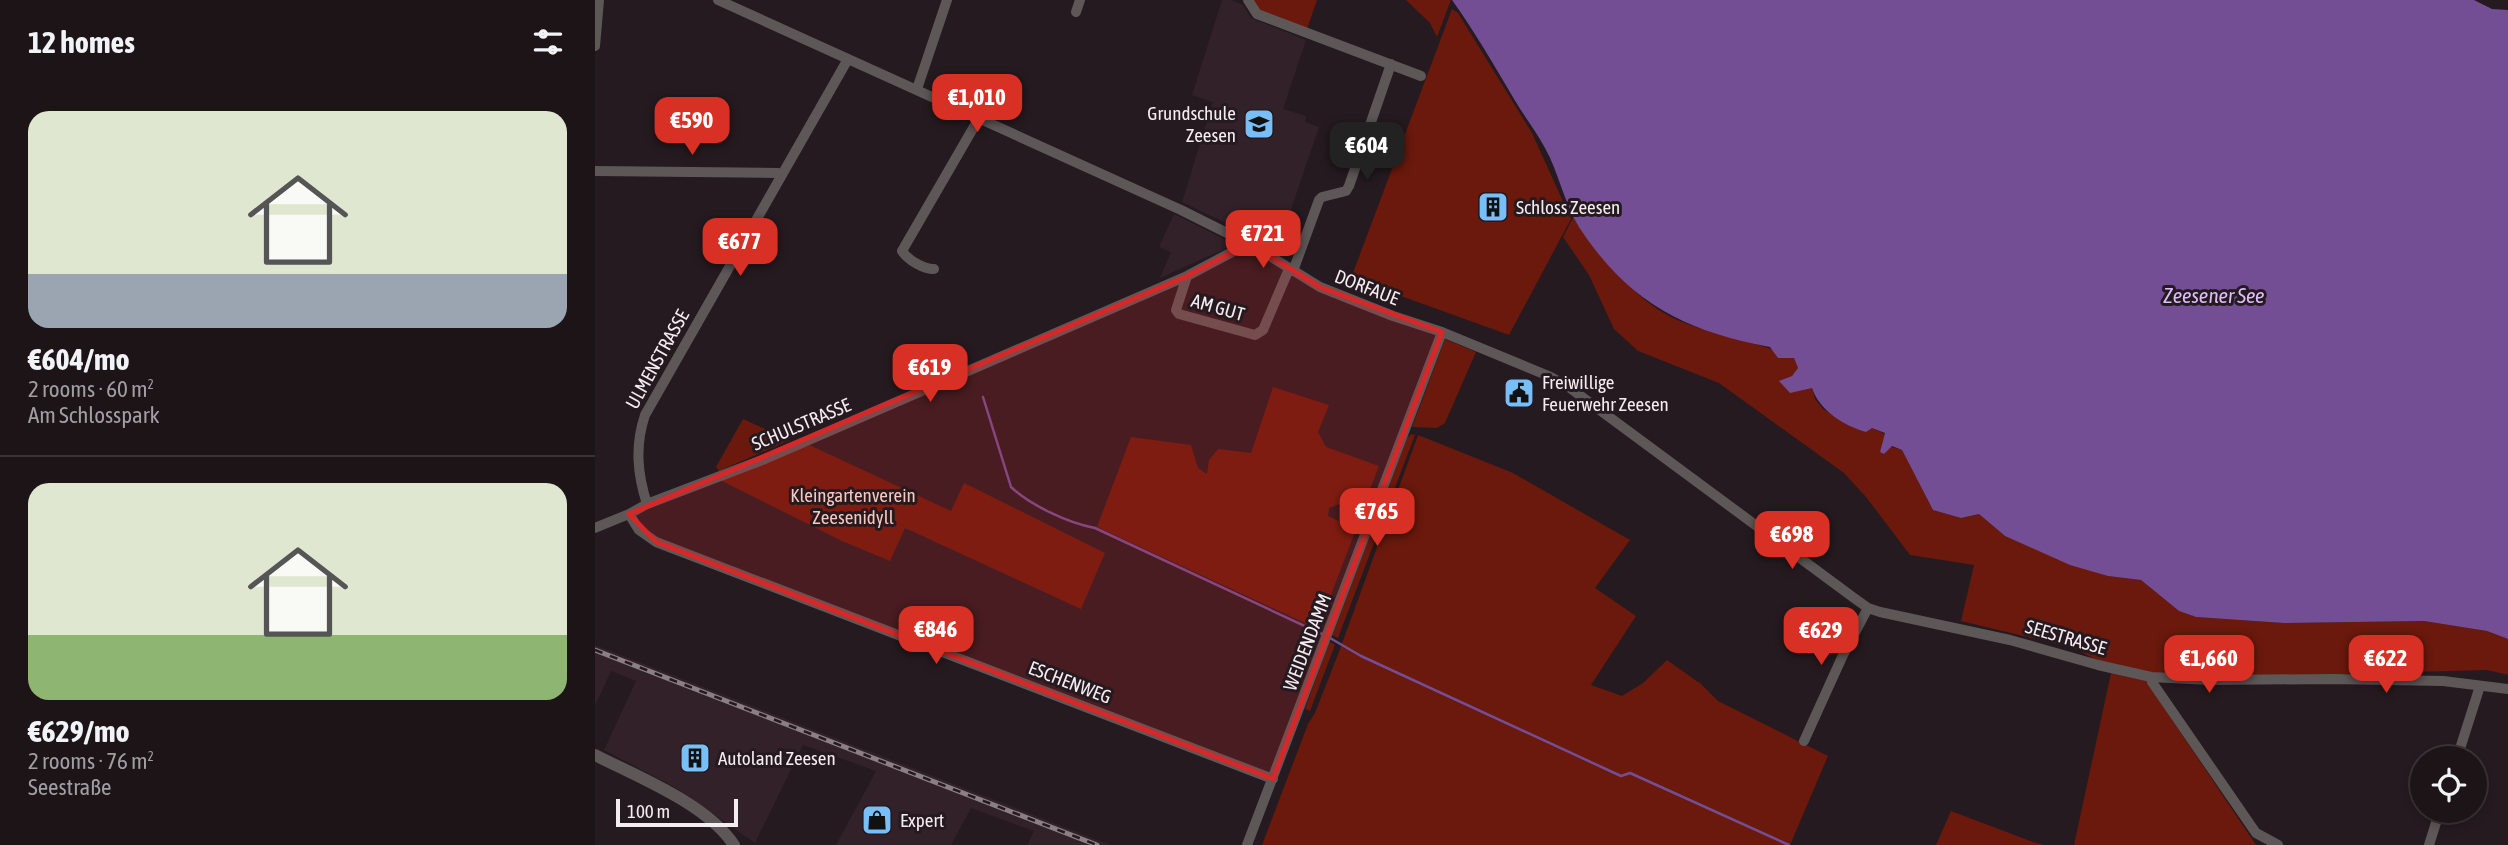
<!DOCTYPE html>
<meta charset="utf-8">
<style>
:root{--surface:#1c1417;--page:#292124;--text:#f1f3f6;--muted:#a09ea1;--line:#3a3336;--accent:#d93025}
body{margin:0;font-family:"Asap Condensed",sans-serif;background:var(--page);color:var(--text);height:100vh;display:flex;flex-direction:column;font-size:26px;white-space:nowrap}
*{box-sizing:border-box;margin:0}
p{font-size:23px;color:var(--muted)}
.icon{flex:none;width:38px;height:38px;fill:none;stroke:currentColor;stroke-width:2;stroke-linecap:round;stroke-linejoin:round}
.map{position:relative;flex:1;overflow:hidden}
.details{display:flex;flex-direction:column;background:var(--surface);width:595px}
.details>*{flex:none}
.fabs{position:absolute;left:1815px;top:746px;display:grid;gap:14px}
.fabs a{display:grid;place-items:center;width:77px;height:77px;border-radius:50%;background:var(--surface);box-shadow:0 4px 10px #0003,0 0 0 2px var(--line);font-size:35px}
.scale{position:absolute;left:21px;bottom:18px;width:122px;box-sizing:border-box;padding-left:7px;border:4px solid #f4ecf0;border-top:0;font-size:19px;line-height:24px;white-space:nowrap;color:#f4ecf0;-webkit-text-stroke:5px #251a1f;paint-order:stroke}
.price{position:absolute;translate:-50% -60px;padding:0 16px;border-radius:14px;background:var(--accent);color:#fff;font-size:23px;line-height:46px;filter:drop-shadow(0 2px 4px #0008)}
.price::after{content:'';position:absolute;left:50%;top:42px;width:21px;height:16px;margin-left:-10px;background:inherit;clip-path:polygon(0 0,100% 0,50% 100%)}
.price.active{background:#222;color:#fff}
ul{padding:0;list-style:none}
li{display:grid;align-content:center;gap:14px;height:371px;padding:0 28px}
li+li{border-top:2px solid var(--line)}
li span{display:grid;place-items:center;height:217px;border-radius:21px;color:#555}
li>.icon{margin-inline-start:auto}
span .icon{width:126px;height:126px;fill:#fffc;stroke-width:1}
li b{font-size:30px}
h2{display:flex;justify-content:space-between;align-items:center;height:84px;padding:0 28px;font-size:30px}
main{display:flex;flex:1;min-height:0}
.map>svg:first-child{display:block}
</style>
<main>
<section class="details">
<h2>12 homes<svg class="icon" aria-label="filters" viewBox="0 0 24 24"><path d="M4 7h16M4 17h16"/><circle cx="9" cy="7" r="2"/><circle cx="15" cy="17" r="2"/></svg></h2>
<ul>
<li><span style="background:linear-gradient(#dfe7d0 75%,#9aa5b1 0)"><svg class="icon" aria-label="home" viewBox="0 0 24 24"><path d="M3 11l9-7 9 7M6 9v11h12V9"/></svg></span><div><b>€604/mo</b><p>2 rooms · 60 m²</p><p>Am Schlosspark</p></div></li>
<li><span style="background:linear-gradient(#dfe7d0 70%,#8fb573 0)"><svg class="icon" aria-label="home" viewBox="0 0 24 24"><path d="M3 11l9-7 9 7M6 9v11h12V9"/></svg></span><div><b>€629/mo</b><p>2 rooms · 76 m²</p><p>Seestraße</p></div></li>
</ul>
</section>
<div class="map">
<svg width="1913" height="845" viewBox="0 0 1913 845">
<rect width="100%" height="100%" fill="#251a1f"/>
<path fill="#322129" d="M627 0H636L648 5 656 18 711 40 688 109 711 116 710 122 724 127 683 248 587 202 618 102 597 95Z
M579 214 633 241 634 247 565 278 576 252 564 247Z
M0 645 436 814 515 845H432L439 831 376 808 356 845H241L281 771 208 745 160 843 81 788 9 750 41 681 16 671 0 706Z"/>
<path fill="#6a190c" d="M654 0H722L711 32 663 14Z
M811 0H856L842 37 835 23Z
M857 9 863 13 937 133 976 219 914 335 756 278Z
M979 216 983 225C1012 263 1041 302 1085 321 1122 337 1163 341 1199 358L1203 368 1197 376 1185 381 1217 388 1220 399 1228 409 1262 429 1277 428 1290 434 1287 444 1307 450 1338 510 1366 518 1384 514 1410 536 1442 550 1513 576 1546 580 1584 611 1601 617 1689 623 1829 621 1892 631 1913 639V675L1892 670 1560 679 1518 669 1479 648 1366 621 1379 565 1315 555 1271 497 1249 473 1124 383 1043 351 1019 329 994 275 968 237Z
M850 339 881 352 850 423 842 428 817 427Z
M678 387 734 405 723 432 731 447 784 466 767 510 747 503 734 508 733 516 761 529 723 629 502 527 536 437 596 445 603 468 612 474 614 460 623 449 656 453Z
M148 419 195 440 124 471 121 467Z
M816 434 820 435 743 638 737 635 811 439Z
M823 435 918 473 1035 540 1000 588 1041 616 996 685 1027 696 1048 683 1072 660 1106 684 1123 701 1233 756 1195 845H667L713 724 720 713 745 649Z
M210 443 356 511 369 483 510 553 486 609 310 528 295 561 247 541 125 480Z
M734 641 740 645 715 711 710 709Z
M1516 673 1551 681 1661 845H1479Z
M1356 811 1438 842 1449 845H1341Z"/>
<path fill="#744e95" d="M857 0H1879L1897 9 1913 10V639L1892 631 1829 621 1689 623 1601 617 1584 611 1546 580 1513 576 1475 565 1410 536 1384 514 1366 518 1338 510 1307 450 1297 446 1289 454 1285 452 1290 433 1277 428 1271 432C1249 426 1224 410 1217 388L1195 393 1184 381 1197 376 1203 368 1199 358H1183L1175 347C1089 331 1033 302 984 227 969 203 964 173 950 148 941 131 929 116 919 99 899 65 880 32 857 0Z"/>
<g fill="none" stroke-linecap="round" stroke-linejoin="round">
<path stroke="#744e95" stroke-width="2.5" d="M388 397 416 487C435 505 473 523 500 528L729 635
M735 638 766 656 1026 776 1035 773 1194 845"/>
<path stroke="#5e5758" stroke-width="10" d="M123 0 586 210 662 248 725 287 798 316 847 332 956 377 975 388 1259 598 1273 608 1285 612 1415 640 1503 665 1556 677 1615 680 1737 679 1848 681 1913 689
M653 0 662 14 826 76
M481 12 485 0
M0 46 4 0
M322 89 352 0
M0 171 183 173 186 175
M339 269C328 269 313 260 307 251L384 118
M698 271 724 200 727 197 751 191 754 186 796 64
M592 276 581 310 584 314 660 335 668 330 694 269
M52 504C42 473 40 445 50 415L253 59
M34 514 44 530 61 542 678 779
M0 528 34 514 52 504 170 459 592 276 654 243
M1556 677 1557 682 1661 833 1683 845
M1209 741 1248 655 1273 608
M1862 758 1885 686
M652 845 847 332
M1834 845 1845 810"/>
<path stroke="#5e5758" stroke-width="12" d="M0 755C43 777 112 804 139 845"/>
<g stroke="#897f84" stroke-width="5">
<path id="rail" d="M0 650 502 845"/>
</g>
<use href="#rail" stroke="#251a1f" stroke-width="2.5" stroke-dasharray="8" stroke-linecap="butt"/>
</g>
<path fill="#d62828" fill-opacity="0.2" stroke="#d62828" stroke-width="5" stroke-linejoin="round" d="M654 243 725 287 847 332 678 779 61 542 34 514 592 276Z"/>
<defs>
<g id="school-square" transform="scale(1.575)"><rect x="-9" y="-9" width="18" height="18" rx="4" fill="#78bff7" stroke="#251a1f"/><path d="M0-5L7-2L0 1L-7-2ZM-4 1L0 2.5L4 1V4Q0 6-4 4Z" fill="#111"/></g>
<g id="building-square" transform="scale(1.575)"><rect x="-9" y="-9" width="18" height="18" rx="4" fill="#78bff7" stroke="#251a1f"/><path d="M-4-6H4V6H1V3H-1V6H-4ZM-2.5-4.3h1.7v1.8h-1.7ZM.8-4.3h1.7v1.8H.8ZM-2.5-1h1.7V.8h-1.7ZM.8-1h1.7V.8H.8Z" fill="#111"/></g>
<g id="civic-square" transform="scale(1.575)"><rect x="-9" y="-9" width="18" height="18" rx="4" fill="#78bff7" stroke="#251a1f"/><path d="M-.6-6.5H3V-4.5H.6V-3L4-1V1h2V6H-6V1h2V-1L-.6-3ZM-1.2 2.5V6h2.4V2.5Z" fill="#111"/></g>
<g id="shop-square" transform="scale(1.575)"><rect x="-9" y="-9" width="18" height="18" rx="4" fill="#78bff7" stroke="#251a1f"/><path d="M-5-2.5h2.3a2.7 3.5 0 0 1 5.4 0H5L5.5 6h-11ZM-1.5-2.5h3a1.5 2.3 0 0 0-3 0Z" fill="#111"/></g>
</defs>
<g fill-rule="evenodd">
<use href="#school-square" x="664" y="124"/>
<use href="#building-square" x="898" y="207"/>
<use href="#civic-square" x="924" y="393"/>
<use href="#building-square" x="100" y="758"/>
<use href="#shop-square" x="282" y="820"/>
</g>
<g text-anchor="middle" stroke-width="6" stroke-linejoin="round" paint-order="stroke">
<g font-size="19" fill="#f4ecf0" stroke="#251a1f" text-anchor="start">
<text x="641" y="120" text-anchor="end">Grundschule<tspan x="641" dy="22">Zeesen</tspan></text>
<text x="921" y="214">Schloss Zeesen</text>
<text x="947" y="389">Freiwillige<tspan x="947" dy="22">Feuerwehr Zeesen</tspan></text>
<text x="123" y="765">Autoland Zeesen</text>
<text x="305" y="827">Expert</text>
</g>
<g font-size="19" fill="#f4ecf0" stroke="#251a1f">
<text transform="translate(772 287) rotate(21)" y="7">DORFAUE</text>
<text transform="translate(623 307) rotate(16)" y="7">AM GUT</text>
<text transform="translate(62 359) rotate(-61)" y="7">ULMENSTRASSE</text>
<text transform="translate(206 424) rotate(-23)" y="7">SCHULSTRASSE</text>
<text transform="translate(1471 637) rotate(16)" y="7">SEESTRASSE</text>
<text transform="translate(712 642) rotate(-69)" y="7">WEIDENDAMM</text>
<text transform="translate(475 682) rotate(21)" y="7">ESCHENWEG</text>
</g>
<g font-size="19" fill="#f9c7bd" stroke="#251a1f">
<text x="258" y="502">Kleingartenverein<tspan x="258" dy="22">Zeesenidyll</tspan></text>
</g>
<g font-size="21" font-style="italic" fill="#dcbefa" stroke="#251a1f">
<text x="1619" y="303">Zeesener See</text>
</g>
</g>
</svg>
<div class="fabs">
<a><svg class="icon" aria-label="locate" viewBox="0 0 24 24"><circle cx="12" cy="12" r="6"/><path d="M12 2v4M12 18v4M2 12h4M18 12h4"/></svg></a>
</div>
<div class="scale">100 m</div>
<b class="price" style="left:382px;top:134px">€1,010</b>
<b class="price" style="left:97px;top:157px">€590</b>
<b class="price active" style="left:772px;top:182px">€604</b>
<b class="price" style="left:668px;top:270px">€721</b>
<b class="price" style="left:145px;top:278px">€677</b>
<b class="price" style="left:335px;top:404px">€619</b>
<b class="price" style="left:782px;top:548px">€765</b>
<b class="price" style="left:1197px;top:571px">€698</b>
<b class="price" style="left:341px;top:666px">€846</b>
<b class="price" style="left:1226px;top:667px">€629</b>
<b class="price" style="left:1614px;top:695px">€1,660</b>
<b class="price" style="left:1791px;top:695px">€622</b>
</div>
</main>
